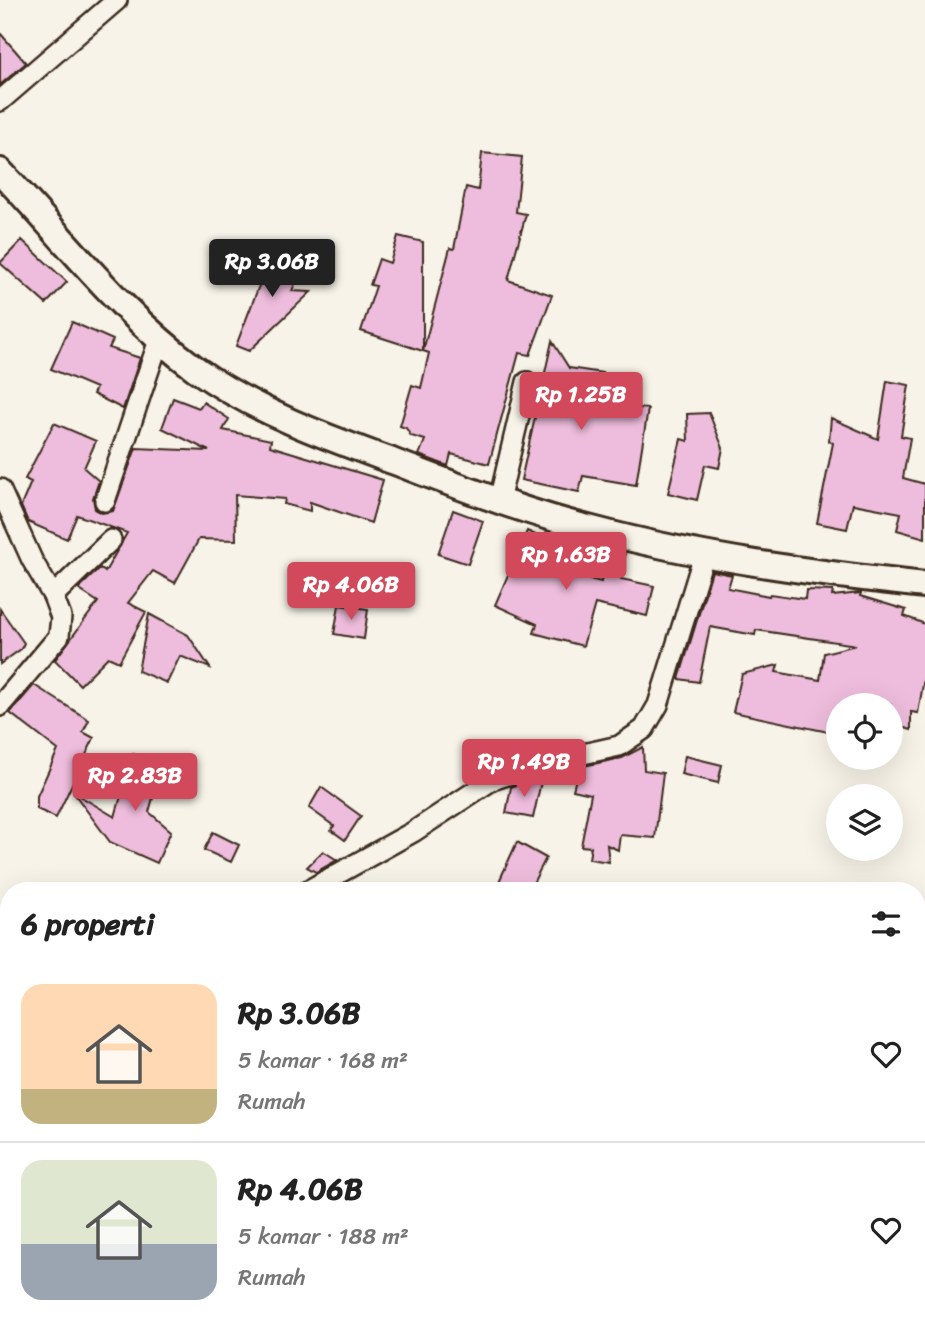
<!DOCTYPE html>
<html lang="id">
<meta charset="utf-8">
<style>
:root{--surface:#fff;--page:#f2f2f2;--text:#222;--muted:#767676;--line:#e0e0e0;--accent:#d1495b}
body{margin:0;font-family:Sriracha,sans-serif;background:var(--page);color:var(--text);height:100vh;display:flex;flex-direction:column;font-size:26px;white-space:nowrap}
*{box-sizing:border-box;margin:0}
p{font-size:23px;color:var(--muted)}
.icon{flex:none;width:38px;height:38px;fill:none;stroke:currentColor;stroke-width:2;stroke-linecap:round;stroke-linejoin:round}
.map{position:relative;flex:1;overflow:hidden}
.details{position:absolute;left:0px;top:882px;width:926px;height:448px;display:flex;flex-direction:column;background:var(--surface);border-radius:28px 28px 0 0;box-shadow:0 7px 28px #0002}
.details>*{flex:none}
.tools{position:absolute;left:826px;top:693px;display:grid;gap:14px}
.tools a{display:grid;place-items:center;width:77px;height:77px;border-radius:50%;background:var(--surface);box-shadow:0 7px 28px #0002;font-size:35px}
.price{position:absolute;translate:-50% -60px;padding:0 16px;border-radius:7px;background:var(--accent);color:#fff;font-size:23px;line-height:46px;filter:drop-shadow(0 2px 4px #0008)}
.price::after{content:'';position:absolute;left:50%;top:42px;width:21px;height:16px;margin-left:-10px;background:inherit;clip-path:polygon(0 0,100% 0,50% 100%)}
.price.current{background:#222;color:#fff}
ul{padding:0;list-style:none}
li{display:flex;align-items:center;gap:21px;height:175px;padding:0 21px}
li+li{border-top:2px solid var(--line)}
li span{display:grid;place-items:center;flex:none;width:196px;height:140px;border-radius:21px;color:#555}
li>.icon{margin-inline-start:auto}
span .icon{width:84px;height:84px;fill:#fffc;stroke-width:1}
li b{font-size:30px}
h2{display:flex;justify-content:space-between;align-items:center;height:84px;padding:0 21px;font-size:30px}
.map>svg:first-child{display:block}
</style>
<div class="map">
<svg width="925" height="1330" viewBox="0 0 925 1330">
<rect width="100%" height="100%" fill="#f7f3e8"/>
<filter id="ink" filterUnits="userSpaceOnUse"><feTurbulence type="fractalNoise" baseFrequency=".0143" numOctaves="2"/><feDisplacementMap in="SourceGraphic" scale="14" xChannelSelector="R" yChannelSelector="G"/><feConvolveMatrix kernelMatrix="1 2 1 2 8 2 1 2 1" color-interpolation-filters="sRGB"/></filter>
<g filter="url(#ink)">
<path fill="#eebcdc" stroke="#3b2a1e" stroke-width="2" d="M0 33 26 63 0 85Z
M482 153 522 157 516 212 526 214 508 280 552 295 530 355 519 353 489 464 451 454 448 466 419 455 425 440 411 436 406 428 400 426 412 385 421 388 429 353 361 331 376 286 370 285 379 259 390 263 398 236 423 242V351L450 248 454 249 466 187 478 190Z
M22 240 67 282 46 304 0 263Z
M273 249 304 262 292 291 311 292 249 351 236 346Z
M72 322 113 340 109 348 140 358 123 409 93 394 96 388 51 369Z
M552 341 569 368 603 373 599 399 608 400 607 404 648 409 636 485 583 476 579 492 521 480Z
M887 381 909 385 901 436 910 438 903 478 925 484V538L897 530 901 513 853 504 847 529 817 523 833 443 829 441 831 418 878 439Z
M173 398 199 408 203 402 229 419 223 430 271 440 270 446 383 480 371 523 310 502V511L284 504 285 499 235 495 236 540 199 539 175 583 153 571 128 603 146 612 119 662 108 657 80 685 55 660 98 602 78 589 100 568 105 572 127 533 77 515 67 539 28 522 21 506 31 482 25 479 54 423 96 441 84 468 99 481 93 498 95 509 102 513 113 511 136 448 209 451 162 428Z
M709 413 723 448 719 468 705 465 697 500 668 493 681 439 688 441 687 414Z
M453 510 483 521 468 564 438 554Z
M527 531 559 546 551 569 601 582 608 548 625 553 621 579 654 586 647 616 595 604 583 646 534 633 537 624 495 605Z
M712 571 732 575 728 588 769 596 770 594 805 599 806 590 833 591 832 596 861 593 860 596 906 610 904 616 925 624V673L918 713 911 712V730L891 724V705H838V734L733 712 742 674 778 665 776 672 820 680 824 653 856 645 756 630 755 635 710 627 699 682 679 679Z
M339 605 368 609 364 639 334 634Z
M0 609 24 643 21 649 0 664Z
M149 614 188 635 210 668 180 656 167 683 138 671Z
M34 685 89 720 83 732 94 738 56 818 37 809V796L58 750 10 713Z
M643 747 644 770 663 773 655 838 620 835 618 850 607 845 609 862 589 859 591 847 581 846 591 794 573 790 579 767 622 758Z
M133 754 163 763 149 812 171 831 157 863 110 842 73 792 115 817Z
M685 756 722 765 718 783 681 774Z
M531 780 541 782 533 818 506 813 511 787Z
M321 787 361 816 345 840 331 830 334 826 309 808Z
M213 832 239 845 231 862 204 850Z
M517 842 546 858 529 891H509L497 886Z
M323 851 337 860 316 872 307 867Z"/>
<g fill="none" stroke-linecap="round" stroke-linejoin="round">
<g stroke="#3b2a1e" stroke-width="24">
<path id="minor" d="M0 101 117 0
M0 489 32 560 53 596 61 617 59 636 0 706
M105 501 159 340
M499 501 527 382
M53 596 111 540
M307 891 413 832 492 780 547 762 619 746 644 729 658 705 704 555
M917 977 925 978
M0 1007 9 1009
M917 1302 925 1307"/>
</g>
<g stroke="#3b2a1e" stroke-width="30">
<path id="tertiary" d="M0 171C64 238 121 314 196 369 254 411 326 437 392 461 458 486 523 512 592 529 701 558 813 573 925 585"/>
</g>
<use href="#minor" stroke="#f7f3e8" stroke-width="19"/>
<use href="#tertiary" stroke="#f7f3e8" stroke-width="24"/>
</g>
</g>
</svg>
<div class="tools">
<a><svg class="icon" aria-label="locate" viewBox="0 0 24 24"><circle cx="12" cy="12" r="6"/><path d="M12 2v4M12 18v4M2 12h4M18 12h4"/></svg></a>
<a><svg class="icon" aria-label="layers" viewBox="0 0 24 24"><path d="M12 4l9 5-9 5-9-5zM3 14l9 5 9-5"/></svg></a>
</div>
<b class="price current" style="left:272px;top:299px">Rp 3.06B</b>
<b class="price" style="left:581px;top:432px">Rp 1.25B</b>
<b class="price" style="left:566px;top:592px">Rp 1.63B</b>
<b class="price" style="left:351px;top:622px">Rp 4.06B</b>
<b class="price" style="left:524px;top:799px">Rp 1.49B</b>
<b class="price" style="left:135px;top:813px">Rp 2.83B</b>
<section class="details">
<h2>6 properti<svg class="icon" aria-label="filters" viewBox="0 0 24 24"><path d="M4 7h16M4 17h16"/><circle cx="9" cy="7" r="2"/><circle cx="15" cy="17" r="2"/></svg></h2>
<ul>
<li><span style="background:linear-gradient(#ffd9b3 75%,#c2b280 0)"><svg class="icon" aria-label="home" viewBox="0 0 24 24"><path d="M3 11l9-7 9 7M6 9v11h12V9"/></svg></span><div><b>Rp 3.06B</b><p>5 kamar · 168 m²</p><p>Rumah</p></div><svg class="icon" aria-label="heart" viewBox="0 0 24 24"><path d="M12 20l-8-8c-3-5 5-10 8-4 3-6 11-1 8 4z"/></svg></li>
<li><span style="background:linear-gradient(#dfe7d0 60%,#9aa5b1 0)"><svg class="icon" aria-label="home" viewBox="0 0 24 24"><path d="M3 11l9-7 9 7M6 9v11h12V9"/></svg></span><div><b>Rp 4.06B</b><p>5 kamar · 188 m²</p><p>Rumah</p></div><svg class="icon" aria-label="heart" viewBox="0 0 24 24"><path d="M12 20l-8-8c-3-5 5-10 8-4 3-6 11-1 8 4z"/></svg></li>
</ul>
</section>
</div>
